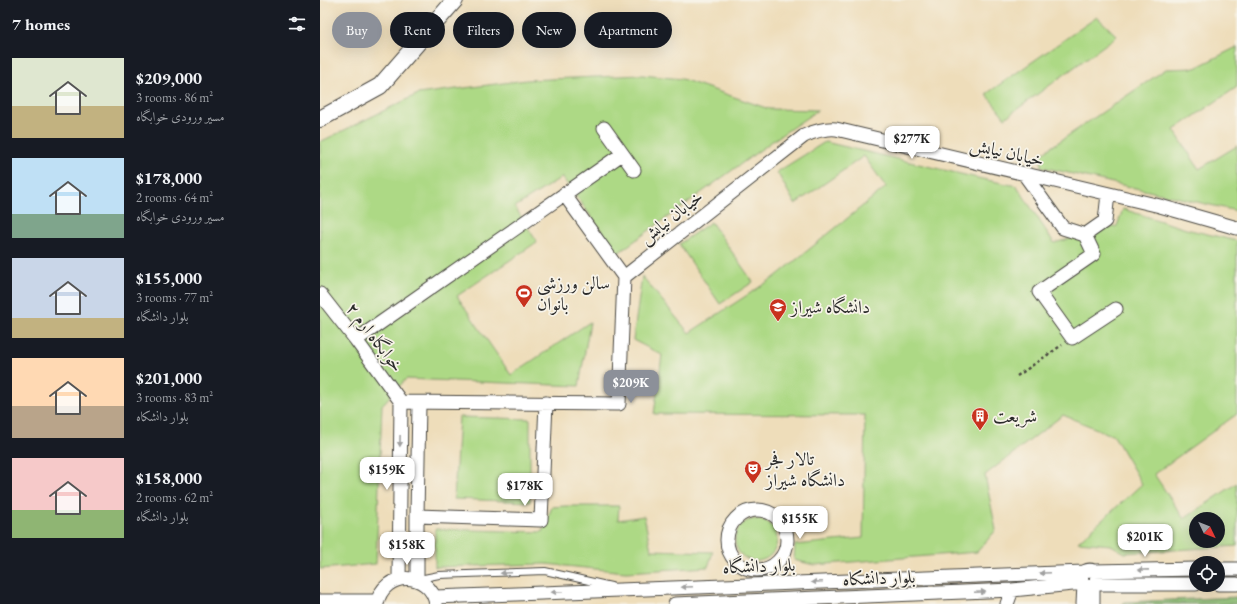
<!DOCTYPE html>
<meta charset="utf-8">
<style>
:root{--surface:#171b24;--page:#242831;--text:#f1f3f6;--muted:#9ea1a6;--accent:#8c9099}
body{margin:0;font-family:"EB Garamond",Amiri,serif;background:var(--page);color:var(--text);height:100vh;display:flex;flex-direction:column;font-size:15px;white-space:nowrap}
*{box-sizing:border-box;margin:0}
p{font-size:13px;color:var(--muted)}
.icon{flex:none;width:22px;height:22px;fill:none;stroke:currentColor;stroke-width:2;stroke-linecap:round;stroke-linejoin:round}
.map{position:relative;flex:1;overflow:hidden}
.sheet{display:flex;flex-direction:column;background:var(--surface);width:320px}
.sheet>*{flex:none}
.top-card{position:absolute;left:12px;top:12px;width:380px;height:36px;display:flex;gap:8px}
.needle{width:26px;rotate:133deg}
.buttons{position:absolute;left:869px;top:512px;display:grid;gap:8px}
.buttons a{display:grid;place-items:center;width:36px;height:36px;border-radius:50%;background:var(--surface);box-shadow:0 4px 16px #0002;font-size:20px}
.price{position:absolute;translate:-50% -34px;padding:0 9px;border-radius:8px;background:#fff;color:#222;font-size:13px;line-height:26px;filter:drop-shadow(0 1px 2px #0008)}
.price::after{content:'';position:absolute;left:50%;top:24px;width:12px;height:9px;margin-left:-6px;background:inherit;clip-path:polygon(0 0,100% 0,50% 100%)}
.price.selected{background:var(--accent);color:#fff}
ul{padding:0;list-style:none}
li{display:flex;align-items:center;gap:12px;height:100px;padding:0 12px}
li span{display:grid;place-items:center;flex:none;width:112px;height:80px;border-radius:0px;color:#555}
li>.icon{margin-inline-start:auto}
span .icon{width:48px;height:48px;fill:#fffc;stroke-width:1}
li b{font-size:17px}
h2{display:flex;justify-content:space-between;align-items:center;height:48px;padding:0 12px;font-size:17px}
.chip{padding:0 14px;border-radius:18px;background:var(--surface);box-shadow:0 4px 16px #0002;font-size:14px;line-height:36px}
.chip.selected{background:var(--accent);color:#fff}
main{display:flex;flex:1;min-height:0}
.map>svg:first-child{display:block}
</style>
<main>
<section class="sheet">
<h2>7 homes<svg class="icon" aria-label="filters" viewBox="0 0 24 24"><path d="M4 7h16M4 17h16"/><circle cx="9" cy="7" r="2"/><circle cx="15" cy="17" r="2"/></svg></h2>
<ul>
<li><span style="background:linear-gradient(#dfe7d0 60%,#c2b280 0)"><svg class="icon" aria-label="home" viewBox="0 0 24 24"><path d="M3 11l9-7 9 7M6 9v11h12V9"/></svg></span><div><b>$209,000</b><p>3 rooms · 86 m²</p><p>مسیر ورودی خوابگاه</p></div></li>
<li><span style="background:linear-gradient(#bfe0f5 70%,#7fa58c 0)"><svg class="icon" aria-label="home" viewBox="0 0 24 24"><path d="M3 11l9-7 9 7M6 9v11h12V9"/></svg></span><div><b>$178,000</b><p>2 rooms · 64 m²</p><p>مسیر ورودی خوابگاه</p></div></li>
<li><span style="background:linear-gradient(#c9d6e8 75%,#c2b280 0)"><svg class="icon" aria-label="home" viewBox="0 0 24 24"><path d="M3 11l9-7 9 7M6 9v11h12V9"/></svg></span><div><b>$155,000</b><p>3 rooms · 77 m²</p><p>بلوار دانشگاه</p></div></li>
<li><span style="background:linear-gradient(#ffd9b3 60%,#b9a48a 0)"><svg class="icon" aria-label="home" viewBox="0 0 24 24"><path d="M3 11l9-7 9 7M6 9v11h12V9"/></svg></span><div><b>$201,000</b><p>3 rooms · 83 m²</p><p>بلوار دانشکاه</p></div></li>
<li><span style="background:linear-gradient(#f6c9c9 65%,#8fb573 0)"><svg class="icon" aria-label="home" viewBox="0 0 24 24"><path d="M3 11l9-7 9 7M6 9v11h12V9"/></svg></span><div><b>$158,000</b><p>2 rooms · 62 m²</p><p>بلوار دانشگاه</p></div></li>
</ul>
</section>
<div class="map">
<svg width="917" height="604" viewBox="0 0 917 604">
<rect width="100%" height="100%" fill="#f7f3e8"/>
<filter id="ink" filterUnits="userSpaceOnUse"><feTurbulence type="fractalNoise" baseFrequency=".025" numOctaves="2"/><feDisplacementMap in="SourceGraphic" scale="8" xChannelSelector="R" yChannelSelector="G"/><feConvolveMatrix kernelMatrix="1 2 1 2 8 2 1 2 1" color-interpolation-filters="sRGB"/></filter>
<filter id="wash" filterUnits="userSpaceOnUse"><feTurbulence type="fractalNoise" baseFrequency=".012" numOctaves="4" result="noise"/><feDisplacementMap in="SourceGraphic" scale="16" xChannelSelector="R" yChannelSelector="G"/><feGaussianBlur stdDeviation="0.9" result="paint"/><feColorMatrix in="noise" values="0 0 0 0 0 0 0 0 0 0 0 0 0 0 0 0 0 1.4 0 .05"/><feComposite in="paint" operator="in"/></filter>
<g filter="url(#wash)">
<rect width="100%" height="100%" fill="#eeddba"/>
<path fill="#add985" stroke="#6c8258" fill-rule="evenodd" d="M777 17 797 36 685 118 666 94Z
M917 47V87L854 130 879 169 917 146V211L722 167 721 154 846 69 875 68Z
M322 75 362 79 449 109 498 110 454 140 298 253 242 177 195 207 217 242 137 296 191 375 270 322 259 386 86 379 62 405 56 564 0 569V142L98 94 207 80Z
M505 142 662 179 697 186 734 243 797 226 803 209 866 229 917 241V414L834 474 864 519 917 483V546L805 553 791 545 758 542 822 484 794 436 743 415 665 475 676 530 657 552 494 565 474 560 475 545 543 538 545 415 334 414 342 355 313 340 322 276 369 333 455 277 566 187 544 156 475 204 457 172ZM876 519H898V541H876Z
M391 222 433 282 400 304 359 244Z
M139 417 210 419V502L134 499Z
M245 506H299L298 520 324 516 331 550 393 552 388 567 306 572 226 564 115 567V529L222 532 232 507Z
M415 540a21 21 0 1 1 42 0a21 21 0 1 1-42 0Z"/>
<path fill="#8ab972" stroke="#5a724e" d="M917 597V604H802L805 602Z"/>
</g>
<g filter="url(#ink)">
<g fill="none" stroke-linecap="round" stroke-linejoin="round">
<g stroke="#484640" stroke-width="8">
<path id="service" d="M99 579 119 575 225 571 291 586"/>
</g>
<g stroke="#484640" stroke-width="15">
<path id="minor" d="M284 128 314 170
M704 174 743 228 765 235 785 221 788 194
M765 235 774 254 719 292 752 338 796 309
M304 277 484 136C495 131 504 128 516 129L840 206 917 228
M0 294 36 340 81 402
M36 340 302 154
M81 402 299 404 304 277 244 194
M407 540a30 30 0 1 1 60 0a30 30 0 1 1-60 0Z
M97 516 221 520 226 403
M898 569H917
M774 571 777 575 776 582 771 586C756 585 760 566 774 571L876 569
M79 579 81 402
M97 580V516L99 404
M774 584H876
M898 584H917
M115 597 764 572
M0 601H58
M57 604C63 570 110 570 116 604
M355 604 692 590 763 583
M687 604 692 590
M763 604 764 584
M773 604V585"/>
</g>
<g stroke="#484640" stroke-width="18">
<path id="tertiary" d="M0 119 60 86 135 0"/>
</g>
<path stroke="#484640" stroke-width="2.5" stroke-dasharray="3 3" stroke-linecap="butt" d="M697 376 742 345"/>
<use href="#service" stroke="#fff" stroke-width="6"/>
<use href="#minor" stroke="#fff" stroke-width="13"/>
<use href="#tertiary" stroke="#fff" stroke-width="16"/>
</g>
<defs><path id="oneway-solid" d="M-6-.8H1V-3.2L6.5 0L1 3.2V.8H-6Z"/></defs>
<g fill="#a0a0a0">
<use href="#oneway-solid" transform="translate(80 441) rotate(91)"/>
<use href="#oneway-solid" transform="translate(823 570) rotate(179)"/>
<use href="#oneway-solid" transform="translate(186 573) rotate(178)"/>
<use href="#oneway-solid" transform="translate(725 573) rotate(178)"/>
<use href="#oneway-solid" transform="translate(497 582) rotate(178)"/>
<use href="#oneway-solid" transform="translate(367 587) rotate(178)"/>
<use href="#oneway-solid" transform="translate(237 592) rotate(178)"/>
<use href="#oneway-solid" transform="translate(660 592) rotate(-2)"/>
</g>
</g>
<defs>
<g id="stadium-pin" transform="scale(0.9)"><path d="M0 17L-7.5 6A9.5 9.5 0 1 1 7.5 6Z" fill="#c8321e" stroke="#f7f3e8"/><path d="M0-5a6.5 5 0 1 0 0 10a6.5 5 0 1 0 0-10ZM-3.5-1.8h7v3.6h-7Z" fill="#fff"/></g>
<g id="university-pin" transform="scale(0.9)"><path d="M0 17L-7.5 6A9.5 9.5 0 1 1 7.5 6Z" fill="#c8321e" stroke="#f7f3e8"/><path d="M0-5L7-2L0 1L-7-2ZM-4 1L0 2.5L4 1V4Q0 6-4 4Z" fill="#fff"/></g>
<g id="building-pin" transform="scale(0.9)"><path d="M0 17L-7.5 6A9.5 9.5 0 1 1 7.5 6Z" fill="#c8321e" stroke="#f7f3e8"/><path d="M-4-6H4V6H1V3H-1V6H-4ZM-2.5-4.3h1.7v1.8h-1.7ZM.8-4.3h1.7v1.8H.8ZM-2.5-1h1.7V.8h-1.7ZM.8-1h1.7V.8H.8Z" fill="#fff"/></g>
<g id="theatre-pin" transform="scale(0.9)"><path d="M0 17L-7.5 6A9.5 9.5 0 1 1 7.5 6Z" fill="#c8321e" stroke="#f7f3e8"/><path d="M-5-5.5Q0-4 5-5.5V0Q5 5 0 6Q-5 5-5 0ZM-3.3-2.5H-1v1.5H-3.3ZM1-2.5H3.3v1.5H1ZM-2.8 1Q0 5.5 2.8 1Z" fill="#fff"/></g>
</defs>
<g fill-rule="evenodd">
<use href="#stadium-pin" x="204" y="293"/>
<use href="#university-pin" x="458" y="307"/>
<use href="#building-pin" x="660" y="416"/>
<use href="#theatre-pin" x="433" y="469"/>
</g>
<g text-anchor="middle" stroke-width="3.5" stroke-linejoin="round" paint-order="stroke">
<g font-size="18" fill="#2b2b2b" stroke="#f7f3e8">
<text transform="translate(687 152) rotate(13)" y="6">خیابان نیایش</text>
<text transform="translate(351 217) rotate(-38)" y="6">خیابان نیایش</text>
<text transform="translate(55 337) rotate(53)" y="6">خوابگاه ارم ۲</text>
<text transform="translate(439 566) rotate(-2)" y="6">بلوار دانشگاه</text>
<text transform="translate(559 578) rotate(-2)" y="6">بلوار دانشکاه</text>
</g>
<g font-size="18" fill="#2b2b2b" stroke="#f7f3e8" text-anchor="start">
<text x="217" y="289">سالن ورزشی<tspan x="217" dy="21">بانوان</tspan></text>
<text x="471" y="313">دانشگاه شیراز</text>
<text x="673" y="422">شریعت</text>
<text x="446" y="465">تالار فجر<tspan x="446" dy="21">دانشگاه شیراز</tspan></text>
</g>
</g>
</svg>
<div class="buttons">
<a><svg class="needle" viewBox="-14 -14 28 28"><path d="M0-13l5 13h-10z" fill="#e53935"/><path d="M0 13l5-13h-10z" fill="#9ea1a6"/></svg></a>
<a><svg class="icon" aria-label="locate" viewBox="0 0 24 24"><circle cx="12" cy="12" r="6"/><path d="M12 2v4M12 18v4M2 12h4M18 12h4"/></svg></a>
</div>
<b class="price" style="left:592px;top:160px">$277K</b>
<b class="price selected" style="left:311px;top:404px">$209K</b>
<b class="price" style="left:67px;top:491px">$159K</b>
<b class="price" style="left:205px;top:507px">$178K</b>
<b class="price" style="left:480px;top:540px">$155K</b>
<b class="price" style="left:825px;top:558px">$201K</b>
<b class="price" style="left:87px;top:566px">$158K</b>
<div class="top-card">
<a class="chip selected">Buy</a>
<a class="chip">Rent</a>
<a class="chip">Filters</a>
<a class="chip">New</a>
<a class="chip">Apartment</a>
</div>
</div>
</main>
